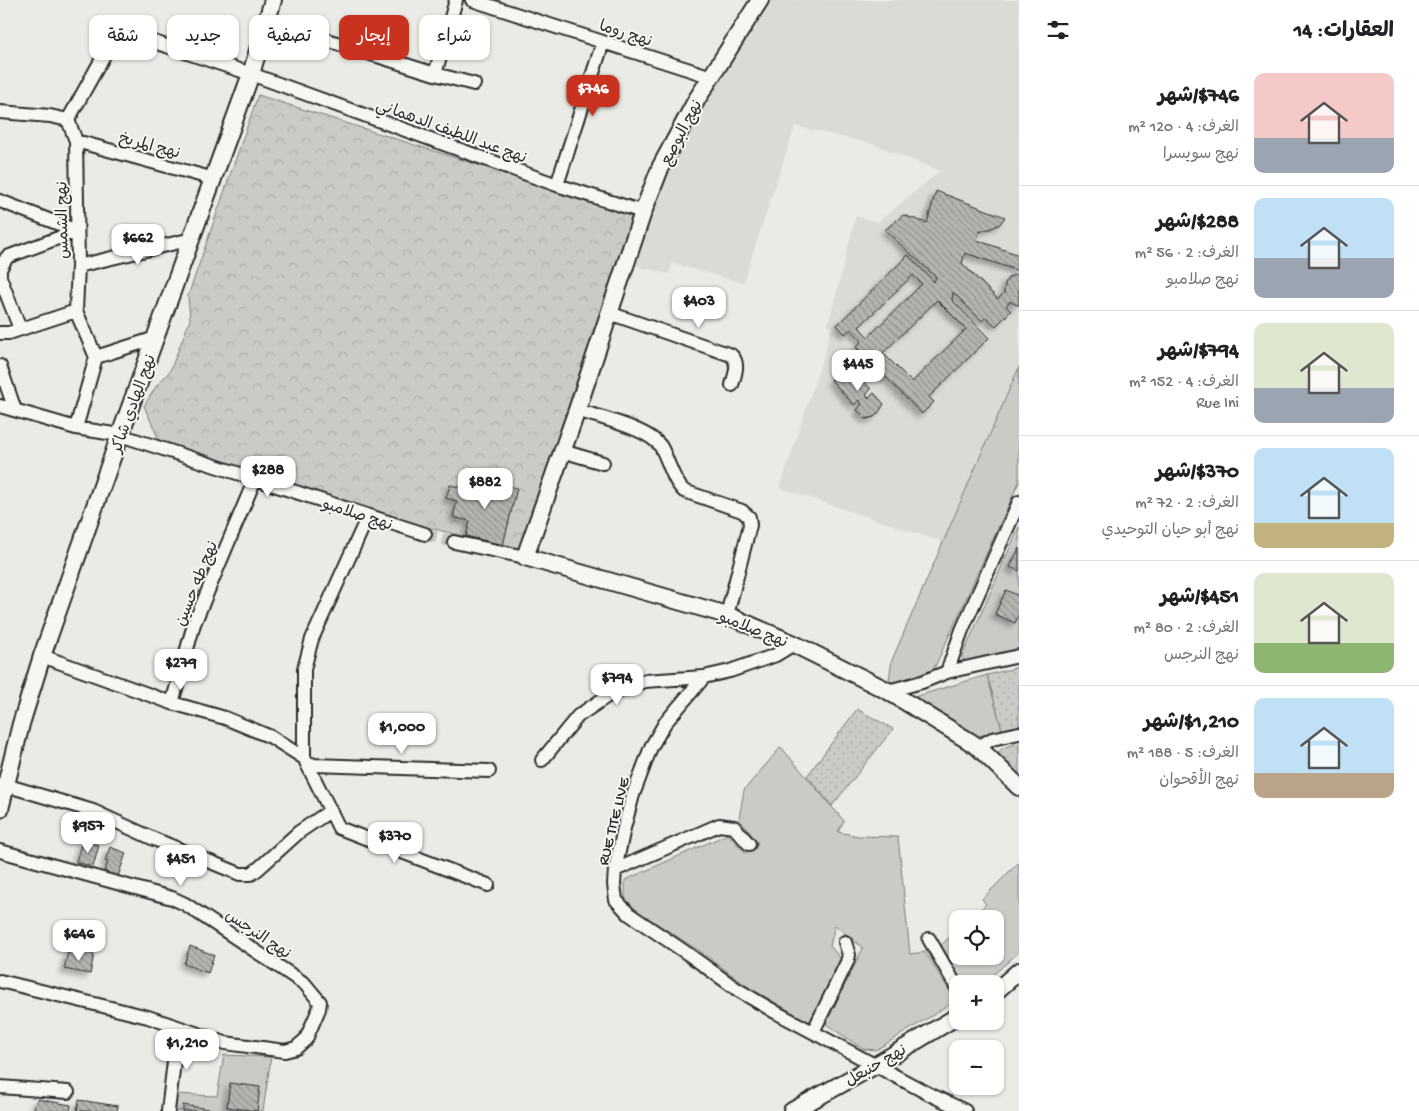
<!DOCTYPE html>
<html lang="ar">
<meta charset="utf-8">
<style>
:root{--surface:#fff;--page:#f2f2f2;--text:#202124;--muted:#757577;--line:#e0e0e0;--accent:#c8321e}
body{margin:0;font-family:"Gochi Hand","Playpen Sans Arabic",sans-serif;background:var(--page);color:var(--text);direction:rtl;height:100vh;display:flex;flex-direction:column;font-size:19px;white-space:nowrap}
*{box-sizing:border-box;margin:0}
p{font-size:16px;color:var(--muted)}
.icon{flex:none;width:28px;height:28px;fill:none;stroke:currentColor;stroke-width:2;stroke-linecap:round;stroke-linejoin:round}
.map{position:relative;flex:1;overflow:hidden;direction:ltr}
.drawer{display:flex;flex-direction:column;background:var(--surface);width:400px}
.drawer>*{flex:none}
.hud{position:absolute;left:15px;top:15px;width:475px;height:45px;direction:rtl;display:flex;gap:10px}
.fabs{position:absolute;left:949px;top:910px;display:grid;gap:10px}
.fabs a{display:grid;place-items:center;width:55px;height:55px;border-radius:10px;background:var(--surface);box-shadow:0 1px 4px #0004;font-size:25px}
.price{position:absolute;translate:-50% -42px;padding:0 11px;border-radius:10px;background:#fff;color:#222;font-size:16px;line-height:32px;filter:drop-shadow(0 1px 2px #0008)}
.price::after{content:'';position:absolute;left:50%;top:30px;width:15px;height:11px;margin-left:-8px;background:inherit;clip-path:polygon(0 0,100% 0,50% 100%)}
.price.on{background:var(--accent);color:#fff}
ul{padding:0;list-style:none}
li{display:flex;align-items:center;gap:15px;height:125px;padding:0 25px}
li+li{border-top:1px solid var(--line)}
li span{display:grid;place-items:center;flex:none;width:140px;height:100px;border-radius:10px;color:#555}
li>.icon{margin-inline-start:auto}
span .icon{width:60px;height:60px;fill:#fffc;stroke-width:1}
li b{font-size:21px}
h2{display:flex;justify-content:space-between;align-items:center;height:60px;padding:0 25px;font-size:21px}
.tag{padding:0 18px;border-radius:10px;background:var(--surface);box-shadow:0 1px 4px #0004;font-size:18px;line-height:45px}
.tag.on{background:var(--accent);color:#fff}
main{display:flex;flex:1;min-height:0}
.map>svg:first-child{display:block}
</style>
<main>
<section class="drawer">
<h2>العقارات: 14<svg class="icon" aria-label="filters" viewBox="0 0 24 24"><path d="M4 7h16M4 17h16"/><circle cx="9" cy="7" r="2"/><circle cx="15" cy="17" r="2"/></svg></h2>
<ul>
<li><span style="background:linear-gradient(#f6c9c9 65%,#9aa5b1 0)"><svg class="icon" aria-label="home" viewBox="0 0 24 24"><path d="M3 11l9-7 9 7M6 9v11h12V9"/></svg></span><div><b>$746/شهر</b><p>الغرف: 4 · 120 m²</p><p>نهج سويسرا</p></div></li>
<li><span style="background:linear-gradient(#bfe0f5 60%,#9aa5b1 0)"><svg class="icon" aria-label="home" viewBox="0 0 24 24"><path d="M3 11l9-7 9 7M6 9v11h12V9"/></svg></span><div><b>$288/شهر</b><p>الغرف: 2 · 56 m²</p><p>نهج صلامبو</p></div></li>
<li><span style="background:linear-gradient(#dfe7d0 65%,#9aa5b1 0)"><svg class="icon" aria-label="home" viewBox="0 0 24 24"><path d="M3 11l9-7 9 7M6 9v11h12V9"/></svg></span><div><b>$794/شهر</b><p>الغرف: 4 · 152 m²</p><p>Rue Ini</p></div></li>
<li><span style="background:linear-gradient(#bfe0f5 75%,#c2b280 0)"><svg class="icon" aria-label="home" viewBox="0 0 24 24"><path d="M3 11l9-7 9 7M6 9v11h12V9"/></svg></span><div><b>$370/شهر</b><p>الغرف: 2 · 72 m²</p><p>نهج أبو حيان التوحيدي</p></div></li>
<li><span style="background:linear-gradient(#dfe7d0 70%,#8fb573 0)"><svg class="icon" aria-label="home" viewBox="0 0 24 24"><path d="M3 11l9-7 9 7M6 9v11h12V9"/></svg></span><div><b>$451/شهر</b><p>الغرف: 2 · 80 m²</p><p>نهج النرجس</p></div></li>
<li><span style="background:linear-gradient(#bfe0f5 75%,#b9a48a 0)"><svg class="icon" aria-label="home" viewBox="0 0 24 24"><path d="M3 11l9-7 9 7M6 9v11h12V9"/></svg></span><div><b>$1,210/شهر</b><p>الغرف: 5 · 188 m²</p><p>نهج الأقحوان</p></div></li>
</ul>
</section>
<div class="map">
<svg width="1019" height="1111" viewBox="0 0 1019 1111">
<defs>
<pattern id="grass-dots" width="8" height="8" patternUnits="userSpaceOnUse" patternTransform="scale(1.25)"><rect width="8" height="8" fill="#cacac7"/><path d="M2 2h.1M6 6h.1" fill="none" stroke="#aeaeab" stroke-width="1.8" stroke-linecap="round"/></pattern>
<pattern id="forest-crowns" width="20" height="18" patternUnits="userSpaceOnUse" patternTransform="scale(1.25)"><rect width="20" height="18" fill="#cacac7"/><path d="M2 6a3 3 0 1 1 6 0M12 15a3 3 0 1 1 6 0" fill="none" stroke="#aeaeab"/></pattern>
<pattern id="building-back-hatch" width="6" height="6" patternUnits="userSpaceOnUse" patternTransform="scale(1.25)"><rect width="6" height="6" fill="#b4b4b1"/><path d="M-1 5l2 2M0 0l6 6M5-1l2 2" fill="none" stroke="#939390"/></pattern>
<filter id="shadow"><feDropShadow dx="-4.5" dy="4.5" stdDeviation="2.5" flood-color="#0004"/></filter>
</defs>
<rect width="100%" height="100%" fill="#eaeae6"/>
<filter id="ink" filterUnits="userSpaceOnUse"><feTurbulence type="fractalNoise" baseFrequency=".02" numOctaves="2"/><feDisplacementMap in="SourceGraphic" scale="10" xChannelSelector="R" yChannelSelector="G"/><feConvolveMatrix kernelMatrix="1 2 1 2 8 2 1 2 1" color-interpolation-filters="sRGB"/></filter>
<g filter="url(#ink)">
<path fill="#dadad6" d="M772 0H1019V367L943 542 780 488 826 348 831 326H828L856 216 878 222 940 171 873 144 795 126 743 283 672 263 669 274 636 266 656 198 669 165 692 124Z"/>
<path fill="url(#grass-dots)" stroke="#7a7a79" d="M1019 667V726L1002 730 987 675Z
M857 709 893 729 832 806 807 776Z
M1019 743V780L996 757C1000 746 1009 746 1019 743Z"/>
<path fill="url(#forest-crowns)" stroke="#7a7a79" d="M258 95 632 214 605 311 521 552 371 512 160 442 144 406 157 385 170 371 190 320 188 296Z"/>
<path fill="#cacac7" stroke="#7a7a79" d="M1019 367V482L933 671 888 686 892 660Z
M1019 527V650L965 665 962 657Z
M987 675 1002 730 979 736 914 697Z
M781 747 844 821 838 832 858 836 898 837 910 954 925 952 956 1001 876 1050 863 1049 826 1024 863 948 835 925 830 946 842 960 811 1023 751 989 704 954 625 903V880L728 834 745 853 758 843 739 819 744 790Z
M1019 862V952L983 984H962L940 946 957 930 958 956H995V919H970L986 904 982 899Z
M224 1055 271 1057 263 1111H172L174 1094 217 1096Z"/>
<path fill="url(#building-back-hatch)" stroke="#2b2b2b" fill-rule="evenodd" filter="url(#shadow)" d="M936 191 1005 217 1000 224 992 228 979 232 977 240 1019 255V271L965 253 962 263 998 299 1004 293 1005 284 1007 279 1013 275H1019V305H1016L1010 301 1006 306 1011 311 996 326 986 317 982 321 953 292 952 300 989 338 929 397 934 402 922 414 856 347 862 341 851 329 845 334 837 325 908 255 934 282 936 277 885 230 903 215 927 223ZM913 275 922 284 868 337 859 327ZM937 300 966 329 912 382 883 353Z
M848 364 871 389 866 395 869 398 874 393 884 404 879 412 874 417 866 419 857 410 862 404 859 400 854 405 831 380Z
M484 480 517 488 503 545 466 536 470 521 453 517 457 501 446 498 450 485 481 492Z
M1019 548V571L1010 567Z
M1006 590 1019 596V614L1015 623 995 614Z
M82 841 99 845 93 867 76 862Z
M110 847 126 853 117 879 103 874 108 862 105 861Z
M190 946 214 955 208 973 184 964Z
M69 949 94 954 90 974 64 969Z
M230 1083 260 1087 257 1111 227 1107Z
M37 1099 71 1105 70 1111H33Z
M79 1100 118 1106 117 1111H77Z
M183 1105 209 1109V1111H183Z"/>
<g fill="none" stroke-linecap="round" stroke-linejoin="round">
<path stroke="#c4c4c1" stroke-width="12" stroke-dasharray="12 6" stroke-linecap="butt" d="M425 534 454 542"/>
<g stroke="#2b2b2b" stroke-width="16">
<path id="minor" d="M472 0 712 77
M266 21 435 74 474 84
M435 74 456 0
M0 112 50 116 68 120
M68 120 118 30 251 74 557 185 643 212
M68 120 76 141 78 266 76 311 96 357 76 428
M76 141 214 179
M557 185 603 42
M0 201 77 231
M78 266 192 239
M0 274V269L7 257 77 231
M0 277 20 329
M609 313 731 355C740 363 735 374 732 385
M0 333H9L76 311
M96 357 156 338
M0 366 15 410
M0 406 76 428 120 435 425 534
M577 410C598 417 650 429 661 447 669 461 672 480 684 491L742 511 749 517 750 525 727 615
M562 451 603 463
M368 516 312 639 304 669V758L339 828 488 885
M454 542 525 557
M794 644 776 655 730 671 704 677 665 723 651 747 633 795 624 828 615 870 614 884 616 900 629 914 688 954 738 990 777 1013 929 1094 965 1111
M42 656 172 703 225 718 271 737 304 758 307 762 314 765 489 771
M947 672 962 630 1019 502
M888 691 922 682 947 672 1019 656
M172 703 194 624 255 479
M978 747 992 739 1019 733
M542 760 578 716 609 695 645 681 704 677
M5 785 93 811 154 839 240 874H251L258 869 299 832 330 811
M0 851 172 898 185 904 305 984 320 1002 319 1009 306 1039 296 1048 285 1051 225 1043 148 1017 0 981
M615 870 719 825 734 827 749 844
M929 939 958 989
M813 1032 847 962 849 955 845 942
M0 1087 68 1092
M168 1111 178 1029"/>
</g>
<g stroke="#2b2b2b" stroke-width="20">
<path id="tertiary" d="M760 0 697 99 661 166 643 212 577 410 525 557 727 615 794 644 888 691 969 741 978 747 1019 787
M0 809 21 724 42 656 120 435 251 74 273 0
M995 992 1019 971
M792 1111 876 1065 958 1016"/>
</g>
<use href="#minor" stroke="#f6f6f2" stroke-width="12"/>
<use href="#tertiary" stroke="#f6f6f2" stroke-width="16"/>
</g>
</g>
<g text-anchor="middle" stroke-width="4" stroke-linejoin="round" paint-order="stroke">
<g font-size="16" fill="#2b2b2b" stroke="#f6f6f2">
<text transform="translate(626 32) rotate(18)" y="6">نهج روما</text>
<text transform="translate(452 130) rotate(20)" y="6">نهج عبد اللطيف الدهماني</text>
<text transform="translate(680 132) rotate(-62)" y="6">نهج البوصع</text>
<text transform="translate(150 144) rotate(15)" y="6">نهج المريخ</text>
<text transform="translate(61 220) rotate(-91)" y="6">نهج الشمس</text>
<text transform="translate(132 403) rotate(-70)" y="6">نهج الهادي شاكر</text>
<text transform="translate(358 513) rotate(18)" y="6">نهج صلامبو</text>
<text transform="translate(195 583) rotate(-68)" y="6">نهج طه حسين</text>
<text transform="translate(754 628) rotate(22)" y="6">نهج صلامبو</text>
<text transform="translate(612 821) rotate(-76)" y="6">RUE TITE LIVE</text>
<text transform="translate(259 933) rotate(34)" y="6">نهج النرجس</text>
<text transform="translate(875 1064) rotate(-30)" y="6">نهج حنبعل</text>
</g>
</g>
</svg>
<div class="fabs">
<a><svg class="icon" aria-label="locate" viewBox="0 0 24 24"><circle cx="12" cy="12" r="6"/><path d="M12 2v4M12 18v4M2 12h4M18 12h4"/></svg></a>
<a>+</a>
<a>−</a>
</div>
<b class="price on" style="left:593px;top:117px">$746</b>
<b class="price" style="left:138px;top:266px">$662</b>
<b class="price" style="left:699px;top:329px">$403</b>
<b class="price" style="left:858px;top:392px">$445</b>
<b class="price" style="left:268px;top:498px">$288</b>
<b class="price" style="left:485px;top:510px">$882</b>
<b class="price" style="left:181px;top:691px">$279</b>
<b class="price" style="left:617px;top:706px">$794</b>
<b class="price" style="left:402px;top:755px">$1,000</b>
<b class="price" style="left:88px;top:854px">$957</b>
<b class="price" style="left:395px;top:864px">$370</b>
<b class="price" style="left:181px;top:887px">$451</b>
<b class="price" style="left:79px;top:962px">$646</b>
<b class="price" style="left:187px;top:1071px">$1,210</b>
<div class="hud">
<a class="tag">شراء</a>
<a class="tag on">إيجار</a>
<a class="tag">تصفية</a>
<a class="tag">جديد</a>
<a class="tag">شقة</a>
</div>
</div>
</main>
